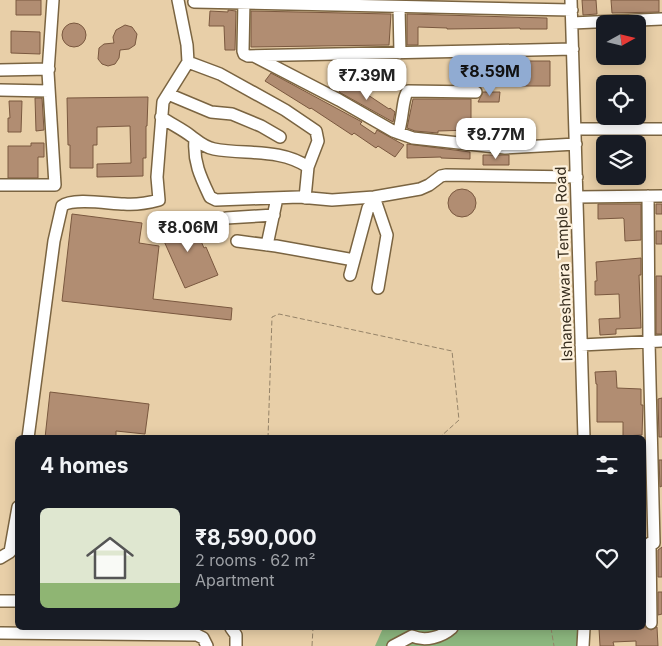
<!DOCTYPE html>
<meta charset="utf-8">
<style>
:root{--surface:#171b24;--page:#20242c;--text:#f1f3f6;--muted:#9ea1a6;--line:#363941;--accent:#90abd2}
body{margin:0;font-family:Inter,sans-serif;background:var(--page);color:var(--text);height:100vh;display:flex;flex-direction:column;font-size:19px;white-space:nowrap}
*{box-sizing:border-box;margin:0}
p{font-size:16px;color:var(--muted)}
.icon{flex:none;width:28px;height:28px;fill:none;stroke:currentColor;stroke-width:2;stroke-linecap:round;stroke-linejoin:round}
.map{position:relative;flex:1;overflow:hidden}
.side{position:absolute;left:15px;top:435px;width:631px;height:195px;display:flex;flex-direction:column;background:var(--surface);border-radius:8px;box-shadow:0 2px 12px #0003}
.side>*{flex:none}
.needle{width:32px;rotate:82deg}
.fabs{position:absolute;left:596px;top:15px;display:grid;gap:10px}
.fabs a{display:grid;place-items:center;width:50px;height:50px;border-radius:8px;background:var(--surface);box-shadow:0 2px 12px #0003;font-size:25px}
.price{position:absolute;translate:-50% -42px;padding:0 11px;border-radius:10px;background:#fff;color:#222;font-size:16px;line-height:32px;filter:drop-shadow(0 1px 2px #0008)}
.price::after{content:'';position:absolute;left:50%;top:30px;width:15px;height:11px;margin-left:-8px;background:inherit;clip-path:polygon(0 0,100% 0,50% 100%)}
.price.on{background:var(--accent);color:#111}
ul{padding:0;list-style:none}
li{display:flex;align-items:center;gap:15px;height:125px;padding:0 25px}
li+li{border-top:1px solid var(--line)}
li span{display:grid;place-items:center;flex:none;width:140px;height:100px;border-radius:8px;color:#555}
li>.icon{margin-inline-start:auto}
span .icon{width:60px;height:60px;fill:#fffc;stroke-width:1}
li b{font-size:21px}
h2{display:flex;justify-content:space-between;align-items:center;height:60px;padding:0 25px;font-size:21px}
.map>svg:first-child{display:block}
</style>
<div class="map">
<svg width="662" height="646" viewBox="0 0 662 646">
<rect width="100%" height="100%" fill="#e8cfa8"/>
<path fill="#8cb67e" d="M383 628H577V646H375Z"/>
<path fill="#b18d72" stroke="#7a583f" d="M16 0H41V15H16Z
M582 0H596L597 14 583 15Z
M611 0H659V12L612 13Z
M228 10 236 11 235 50H225L224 26H209L210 11 228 12Z
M251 11 391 14 389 45 251 47Z
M407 14 547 18V29H520V28L447 29V28L418 27V45H407Z
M62 35a12 12 0 1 1 24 0a12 12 0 1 1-24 0Z
M125 25 132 27 137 34 135 45 129 49 120 50 119 58 115 64 108 66 102 64 98 59 99 48 104 44 114 43 113 37 116 30Z
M11 31 40 32V54L11 53Z
M519 61H550V86H519Z
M271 73 362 122 360 124 375 134 377 130 404 145 395 157 378 146 376 148 354 133 352 135 311 108 310 109 265 81Z
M347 81 389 109 390 108 395 112 393 122 339 92Z
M483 92H500L499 102H478Z
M148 97 147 126H146V158H143V176L97 177V164L131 163 130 126 97 127V145H93V168H70V145H68L67 98Z
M35 98H42L44 130 36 131Z
M413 99H471V130L438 131V133L415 131 407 128Z
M9 101H22L21 132H8V118H10Z
M31 143H44V157H38V178H8V146H31Z
M407 144 470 152V159L441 158V157L407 158Z
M483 155H509V165H483Z
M448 203a14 14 0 1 1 28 0a14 14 0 1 1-28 0Z
M598 204H641V240L625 241 624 219 623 218 598 219Z
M656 204H662V214H656Z
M72 214 142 223 139 243 159 246 153 299 232 308 231 320 62 301Z
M190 216 204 248 206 247 218 275 185 288 159 230Z
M656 231H662V244H656Z
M641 258V275H639L641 328 616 329V334L600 335 599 319 620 318 619 294 595 295V281H597L596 262Z
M656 276H662V334H656Z
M616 371 617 388 641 389V405H643L642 435 623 436V422H597V384H596L595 372Z
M50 392 149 404 145 434 116 431V438H45Z
M662 398V437H659L658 399Z
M659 460H662V486L660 487Z
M662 547V577H658V550Z
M658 592H662V614L658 615Z
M644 626 651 630 657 627 658 646H636V641L613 642 614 646H600L599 628H644Z"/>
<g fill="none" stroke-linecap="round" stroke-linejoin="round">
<g stroke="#7a6441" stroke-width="14">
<path id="minor" d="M244 0 243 51 244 54 248 56 573 49
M571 0 584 438
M194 2 572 10
M399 7 400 53
M572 23 662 19
M254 56 339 100 393 131 413 138 505 148 576 144
M188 62 220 74 285 110 316 131 318 141 308 167 305 198
M0 70 49 69
M0 90 49 91
M168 94 211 112 232 114 261 126 280 137
M161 117C171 124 182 129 191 136 199 142 204 147 214 149 245 155 280 148 308 167
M575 129H662
M398 133C403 121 402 98 408 91L476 92
M195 140C193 162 201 178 210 197L216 200 299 197 332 200 374 197 420 189 429 185 441 176 446 175 577 177
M0 185H55L48 72 53 0
M648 196 649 342 654 543
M374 197 387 235 378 288
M577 197 662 196
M226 218 274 215
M237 241 276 246 354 260
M267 245 277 198
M350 275 368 208 376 202
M581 345 662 341
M28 438 54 241 62 206C73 197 110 204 124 204 136 205 148 203 159 200L157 177 163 102 188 62 187 45 178 0
M650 543 651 623
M0 558 10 552 18 507
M0 601H18
M231 628 236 635V646
M0 633 197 635 203 638 207 646
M393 646 412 636C425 642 442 637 452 628
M583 646 584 628"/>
</g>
<path stroke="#958368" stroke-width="1" stroke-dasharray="5 2.5" stroke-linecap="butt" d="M268 438 272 317 279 314 452 351 459 420 439 438
M551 628 554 646
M312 646 313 628"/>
<use href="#minor" stroke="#fff" stroke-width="11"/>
</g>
<g text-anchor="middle" stroke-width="4.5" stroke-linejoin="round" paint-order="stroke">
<g font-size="15" fill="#382e1f" stroke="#fef2de">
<text transform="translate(564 264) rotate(-92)" y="5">Ishaneshwara Temple Road</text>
</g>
</g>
</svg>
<div class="fabs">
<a><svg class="needle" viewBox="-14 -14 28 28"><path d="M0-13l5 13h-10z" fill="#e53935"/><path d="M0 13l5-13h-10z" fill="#9ea1a6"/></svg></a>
<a><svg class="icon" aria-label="locate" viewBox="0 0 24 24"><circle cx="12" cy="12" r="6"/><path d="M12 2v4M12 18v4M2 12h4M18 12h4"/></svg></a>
<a><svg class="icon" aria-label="layers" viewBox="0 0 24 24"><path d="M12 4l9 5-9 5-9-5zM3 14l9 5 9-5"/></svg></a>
</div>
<b class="price on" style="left:490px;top:97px">₹8.59M</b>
<b class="price" style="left:367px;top:101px">₹7.39M</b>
<b class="price" style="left:496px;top:160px">₹9.77M</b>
<b class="price" style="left:188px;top:253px">₹8.06M</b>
<section class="side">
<h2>4 homes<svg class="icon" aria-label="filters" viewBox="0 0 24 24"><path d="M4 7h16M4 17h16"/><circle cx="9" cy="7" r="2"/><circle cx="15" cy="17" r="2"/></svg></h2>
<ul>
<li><span style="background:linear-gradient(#dfe7d0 75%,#8fb573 0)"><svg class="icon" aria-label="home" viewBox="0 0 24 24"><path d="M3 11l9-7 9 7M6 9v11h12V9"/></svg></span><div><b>₹8,590,000</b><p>2 rooms · 62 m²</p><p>Apartment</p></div><svg class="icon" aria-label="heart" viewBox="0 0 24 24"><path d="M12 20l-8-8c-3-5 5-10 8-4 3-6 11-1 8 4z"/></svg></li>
</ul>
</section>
</div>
